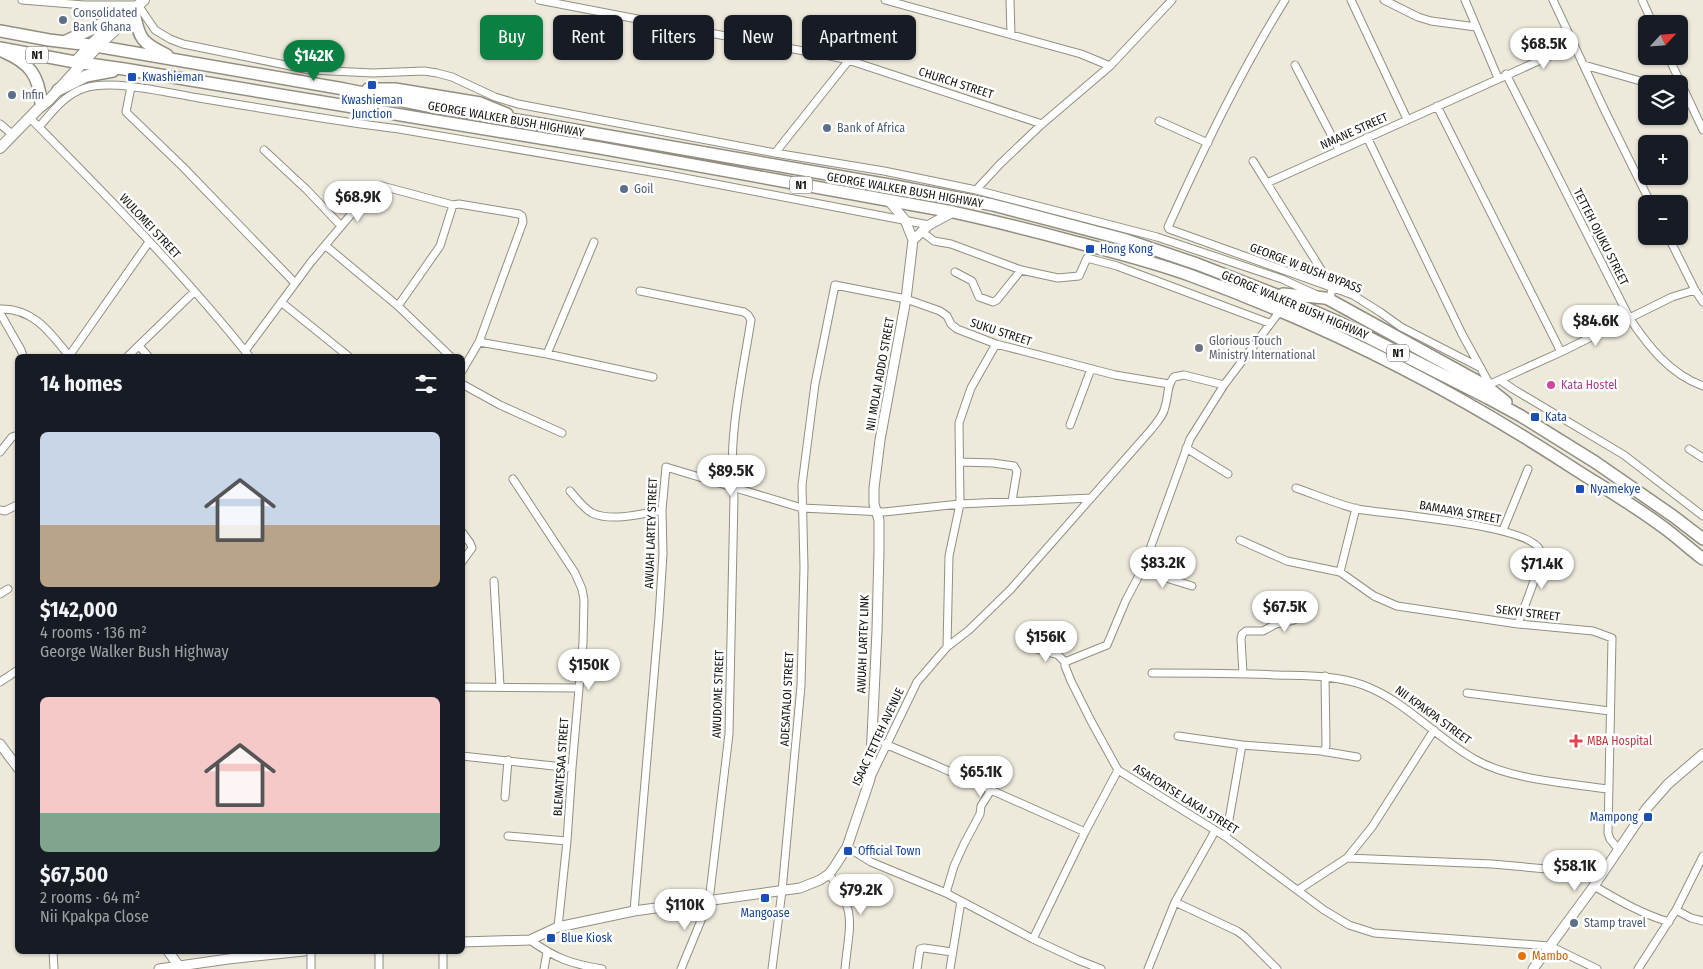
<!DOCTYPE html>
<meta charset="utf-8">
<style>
:root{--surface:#171b24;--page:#242831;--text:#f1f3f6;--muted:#9ea1a6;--accent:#0b8043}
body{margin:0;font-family:"Fira Sans Condensed",sans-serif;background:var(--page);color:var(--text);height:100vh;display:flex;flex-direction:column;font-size:19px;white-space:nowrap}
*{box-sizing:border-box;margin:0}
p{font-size:16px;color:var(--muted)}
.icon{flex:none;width:28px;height:28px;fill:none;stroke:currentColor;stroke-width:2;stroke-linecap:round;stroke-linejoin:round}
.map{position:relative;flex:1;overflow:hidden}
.details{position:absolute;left:15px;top:354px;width:450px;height:600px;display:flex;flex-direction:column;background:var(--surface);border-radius:8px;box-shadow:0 1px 4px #0004}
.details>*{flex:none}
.banner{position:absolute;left:480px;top:15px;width:475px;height:45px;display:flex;gap:10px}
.needle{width:32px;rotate:64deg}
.controls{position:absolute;left:1638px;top:15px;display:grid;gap:10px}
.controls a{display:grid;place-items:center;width:50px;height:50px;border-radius:8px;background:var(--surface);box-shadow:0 1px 4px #0004;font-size:25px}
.price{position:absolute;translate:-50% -42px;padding:0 11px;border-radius:18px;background:#fff;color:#222;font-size:16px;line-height:32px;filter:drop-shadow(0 1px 2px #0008)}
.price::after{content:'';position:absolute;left:50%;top:30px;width:15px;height:11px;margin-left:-8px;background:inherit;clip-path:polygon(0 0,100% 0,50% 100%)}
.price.active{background:var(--accent);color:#fff}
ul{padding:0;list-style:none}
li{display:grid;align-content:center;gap:10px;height:265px;padding:0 25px}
li span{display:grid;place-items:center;height:155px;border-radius:8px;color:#555}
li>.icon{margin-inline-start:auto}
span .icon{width:90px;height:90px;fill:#fffc;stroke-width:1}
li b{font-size:21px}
h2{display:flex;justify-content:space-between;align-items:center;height:60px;padding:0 25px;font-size:21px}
.chip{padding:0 18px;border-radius:8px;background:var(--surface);box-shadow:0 1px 4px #0004;font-size:18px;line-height:45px}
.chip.active{background:var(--accent);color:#fff}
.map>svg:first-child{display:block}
</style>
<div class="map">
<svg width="1703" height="969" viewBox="0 0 1703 969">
<rect width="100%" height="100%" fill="#edeadc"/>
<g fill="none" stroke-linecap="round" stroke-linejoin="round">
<g stroke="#928f82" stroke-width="9">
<path id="minor" d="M22 0 84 5H138L155 30 170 39 183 44 310 70 373 73 424 71 437 73 452 77 495 97 518 104 775 153 884 171 976 190 1157 237 1282 279 1317 295
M539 0 845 59 1042 124
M885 0 1081 54 1110 66
M1010 0 1011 34
M1285 0C1240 72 1203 150 1168 227L1169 229 1353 295 1380 312 1401 327 1481 368
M1351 0 1407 119
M1384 0 1418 17 1431 21 1476 27
M1465 0 1498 78
M1553 0 1605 111 1651 204
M1642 0 1653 24
M1668 56 1703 130
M1295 65 1339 150
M1584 65 1651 84
M1506 74 1630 319C1649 347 1670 374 1703 386
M131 87 126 112 183 167 295 283
M1437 106 1561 352
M29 117C105 194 182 272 249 356
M1159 121 1208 143
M0 124 13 135
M39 127C52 112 65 94 85 88 114 79 168 93 199 98 253 107 307 116 361 124L399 129 669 175 929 225
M1367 137 1462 334 1490 385
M264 150 307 190 341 226
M775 153 849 60
M1253 161 1332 287 1330 300
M1267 183 1574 45
M976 190 1000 164 1042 124 1110 66 1172 0
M921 231 934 241 951 244 1021 270 1058 278 1079 276 1087 258 1117 266 1269 323
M1668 236 1695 290 1703 302
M326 246 398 306 450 356
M955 272 972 281 979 297 993 302 997 300 1021 270
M640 291 744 312 748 315 751 320C742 377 727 440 734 497L729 734 709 901 681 969
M281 302 348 356
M398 306 440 246 453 205
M0 309C33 308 50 332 69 356
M0 313 21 350 23 356
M479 342 547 354 653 377
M139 346 148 356
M245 351 311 262 375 186H382L453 205 459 204 519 214 522 216 523 222 479 342 462 371
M547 354 594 242
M69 356 149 242
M128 356 194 292
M1500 380 1513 389 1624 455 1703 516
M462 384 500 405 562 433
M1486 386 1561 352 1672 297 1695 290
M1070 425 1091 369
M1186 448 1228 474
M1689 449 1703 458
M0 452 12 437 18 435
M960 462 993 463 1014 466 1017 471 1012 501
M513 479 575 573 582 589 584 600 583 643 572 768 567 841 558 927
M1296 488C1316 495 1337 504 1357 509 1384 514 1535 525 1540 551 1543 564 1523 609 1518 624
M570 491C577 499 583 508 592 513 611 522 642 514 662 510
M0 510 5 511 17 505
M1503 530 1528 469
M462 532 470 543 472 548 462 562
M1240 540 1287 561 1340 572 1374 596 1397 606 1518 624 1593 631 1612 638 1608 833 1610 839 1619 850
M1143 568 1163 577 1192 586
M1340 572 1356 508
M494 581 500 686
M0 594 8 589
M947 647 949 556 960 504 959 423 971 388 996 344
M1037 649 1058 655 1065 662
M1065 662V666L1071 681 1091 721 1118 770 1226 837 1324 910 1349 925 1374 933 1550 946 1597 969
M1065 662 1107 645 1126 600 1143 568 1190 439 1224 385 1280 311
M1152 673C1194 673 1236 673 1277 675 1306 676 1335 675 1363 685 1406 701 1436 738 1476 760 1512 780 1567 783 1608 789
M1243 674 1241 639 1242 634 1246 631H1263L1276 624 1294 620 1309 606
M1325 676 1326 745 1325 752
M0 682 18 670
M462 687 578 688
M1467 693 1610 711
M1178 736 1242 745 1321 751 1357 757
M885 744 935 765 1085 832
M462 756 572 768
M871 777 917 682 947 647 969 630 1011 589 1150 431C1156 423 1163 417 1165 407 1169 395 1166 387 1174 377L1184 375 1224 385
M505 797 508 760
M508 836 567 841
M1226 837 1242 745
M847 847 871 862 946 893 1033 939 1078 960 1101 969
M1347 858 1492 864 1602 874
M829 874C858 911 849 925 845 969
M1594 886C1618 900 1642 914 1669 922
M1298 890 1347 858 1372 827 1434 730
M946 893 954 866 964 844 980 814 981 806 991 790
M1175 902 1237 931 1244 936 1277 969
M1676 910 1691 918 1703 921
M634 911 659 617 663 554 662 510 666 467 802 508 884 512 960 504 1091 498
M1033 939 1085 832 1118 770
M530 940C555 958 571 964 602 969
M53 951 54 969
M379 951V969
M443 951V969
M311 969V951
M544 969 547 952
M772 969 782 891 801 686 804 567 802 485 815 384 835 285 906 299 940 311 947 316 951 324 957 329 996 344 1115 375 1169 384
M917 969 920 949 924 948 952 952
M950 969 961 901
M1148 969 1175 902 1215 831
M1638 969 1676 910 1703 856"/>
</g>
<g stroke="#928f82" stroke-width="11">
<path id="tertiary" d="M913 240 929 225 953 212
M0 744 18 768
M462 942 530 940 558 927 634 911 800 888 820 880 829 874 835 866 847 847 870 779 877 631 879 550V520L874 504V488L880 440 906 299 913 240 905 220 889 201
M168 951 181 969
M159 969 228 959 304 951
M1533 969 1594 886 1646 809 1668 784 1703 754"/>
</g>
<g stroke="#928f82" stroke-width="12">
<path id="secondary" d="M129 9H134L144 0
M74 63 114 21
M0 148 38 109 49 100 98 46 134 12V9"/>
</g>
<g stroke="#928f82" stroke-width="14">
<path id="trunk" d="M134 12C139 39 142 43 167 55
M0 31 49 40 90 45 344 89 438 108 529 122 895 186 993 205 1123 239 1197 264 1274 294 1338 322 1488 398 1521 416 1595 462 1673 516 1703 539
M66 41 119 16
M0 48 75 62 124 69 600 148 953 212C994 221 1034 231 1075 242 1114 252 1154 262 1192 276 1326 325 1454 390 1573 468 1604 488 1637 507 1667 530 1679 539 1691 550 1703 559
M4 52C30 63 39 76 41 103
M368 89H395L480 103 507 114
M58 90 86 76 113 71
M1283 294 1325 298 1330 300 1486 386 1506 402"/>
</g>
<use href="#minor" stroke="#fff" stroke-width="7"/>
<use href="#tertiary" stroke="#fff" stroke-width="9"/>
<use href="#secondary" stroke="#fff" stroke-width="10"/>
<use href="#trunk" stroke="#fff" stroke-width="11"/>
</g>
<g fill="#5c6f8a" stroke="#fff" stroke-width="2">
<circle cx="63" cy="20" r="5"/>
<circle cx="12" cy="95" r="5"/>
<circle cx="827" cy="128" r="5"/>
<circle cx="624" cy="189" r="5"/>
<circle cx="1574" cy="923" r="5"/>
</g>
<g fill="#1a4fb4" stroke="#fff" stroke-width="2">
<rect x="127" y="72" width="10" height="10" rx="2.5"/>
<rect x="367" y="80" width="10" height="10" rx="2.5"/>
<rect x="1085" y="244" width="10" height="10" rx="2.5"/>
<rect x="1530" y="412" width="10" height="10" rx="2.5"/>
<rect x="1575" y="484" width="10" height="10" rx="2.5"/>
<rect x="1643" y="812" width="10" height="10" rx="2.5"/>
<rect x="843" y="846" width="10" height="10" rx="2.5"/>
<rect x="760" y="893" width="10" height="10" rx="2.5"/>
<rect x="546" y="933" width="10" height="10" rx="2.5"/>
</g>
<circle fill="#6b7280" stroke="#fff" stroke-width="2" cx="1199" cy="348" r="5"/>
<circle fill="#d1479c" stroke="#fff" stroke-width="2" cx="1551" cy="385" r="5"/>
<path fill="#e0444e" stroke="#fff" stroke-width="2" d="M1573.5 733.5h5v5h5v5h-5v5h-5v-5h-5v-5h5z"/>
<circle fill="#e8710a" stroke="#fff" stroke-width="2" cx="1522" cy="956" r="5"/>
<g text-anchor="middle" stroke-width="5" stroke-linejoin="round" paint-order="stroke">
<g fill="#fff" stroke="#5c5b58" stroke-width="1">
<rect x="26" y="46.5" width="22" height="17" rx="4"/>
<rect x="790" y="176.5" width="22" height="17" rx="4"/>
<rect x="1387" y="344.5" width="22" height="17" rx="4"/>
</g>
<g font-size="11" font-weight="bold" fill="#161510">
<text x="37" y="59">N1</text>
<text x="801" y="189">N1</text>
<text x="1398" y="357">N1</text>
</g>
<g font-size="12" fill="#4e5e75" stroke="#fff" text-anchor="start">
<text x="73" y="17">Consolidated<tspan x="73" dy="14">Bank Ghana</tspan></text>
<text x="22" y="99">Infin</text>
<text x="837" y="132">Bank of Africa</text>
<text x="634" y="193">Goil</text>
<text x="1584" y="927">Stamp travel</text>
</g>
<g font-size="12" fill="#164399" stroke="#fff" text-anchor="start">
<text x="142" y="81">Kwashieman</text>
<text x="372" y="104" text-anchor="middle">Kwashieman<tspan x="372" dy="14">Junction</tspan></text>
<text x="1100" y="253">Hong Kong</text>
<text x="1545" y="421">Kata</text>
<text x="1590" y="493">Nyamekye</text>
<text x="1638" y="821" text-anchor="end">Mampong</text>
<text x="858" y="855">Official Town</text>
<text x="765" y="917" text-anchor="middle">Mangoase</text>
<text x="561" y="942">Blue Kiosk</text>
</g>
<g font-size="12" fill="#161510" stroke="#fff">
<text transform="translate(956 83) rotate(18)" y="4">CHURCH STREET</text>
<text transform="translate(506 119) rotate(10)" y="4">GEORGE WALKER BUSH HIGHWAY</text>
<text transform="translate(1354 131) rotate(-24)" y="4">NMANE STREET</text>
<text transform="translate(905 190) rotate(10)" y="4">GEORGE WALKER BUSH HIGHWAY</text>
<text transform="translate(150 226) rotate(47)" y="4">WULOMEI STREET</text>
<text transform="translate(1601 237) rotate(63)" y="4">TETTEH OJUKU STREET</text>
<text transform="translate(1306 268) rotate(21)" y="4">GEORGE W BUSH BYPASS</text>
<text transform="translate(1295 305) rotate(23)" y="4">GEORGE WALKER BUSH HIGHWAY</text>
<text transform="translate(1001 332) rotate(18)" y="4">SUKU STREET</text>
<text transform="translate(880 374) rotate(-80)" y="4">NII MOLAI ADDO STREET</text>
<text transform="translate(1460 512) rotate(10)" y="4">BAMAAYA STREET</text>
<text transform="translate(651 533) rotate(-88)" y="4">AWUAH LARTEY STREET</text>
<text transform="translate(1528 613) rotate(7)" y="4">SEKYI STREET</text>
<text transform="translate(863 644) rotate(-88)" y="4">AWUAH LARTEY LINK</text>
<text transform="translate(718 694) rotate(-88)" y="4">AWUDOME STREET</text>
<text transform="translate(787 699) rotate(-87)" y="4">ADESATALOI STREET</text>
<text transform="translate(1433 715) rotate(36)" y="4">NII KPAKPA STREET</text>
<text transform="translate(878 737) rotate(-65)" y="4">ISAAC TETTEH AVENUE</text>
<text transform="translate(561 767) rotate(-86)" y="4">BLEMATESAA STREET</text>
<text transform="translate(1186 799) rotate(32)" y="4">ASAFOATSE LAKAI STREET</text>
</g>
<g font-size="12" fill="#5b616d" stroke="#fff" text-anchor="start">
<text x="1209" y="345">Glorious Touch<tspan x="1209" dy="14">Ministry International</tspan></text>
</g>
<g font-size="12" fill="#b23c85" stroke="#fff" text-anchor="start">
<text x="1561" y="389">Kata Hostel</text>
</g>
<g font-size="12" fill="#be3a42" stroke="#fff" text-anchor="start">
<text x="1587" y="745">MBA Hospital</text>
</g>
<g font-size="12" fill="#c56008" stroke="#fff" text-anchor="start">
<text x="1532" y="960">Mambo</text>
</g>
</g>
</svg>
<div class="controls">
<a><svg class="needle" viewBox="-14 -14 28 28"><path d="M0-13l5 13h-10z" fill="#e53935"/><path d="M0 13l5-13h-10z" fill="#9ea1a6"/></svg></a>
<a><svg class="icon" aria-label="layers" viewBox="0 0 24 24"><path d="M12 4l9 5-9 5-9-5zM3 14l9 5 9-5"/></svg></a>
<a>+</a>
<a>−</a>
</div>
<b class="price" style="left:1544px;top:70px">$68.5K</b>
<b class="price active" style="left:314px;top:82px">$142K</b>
<b class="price" style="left:358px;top:223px">$68.9K</b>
<b class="price" style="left:1596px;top:347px">$84.6K</b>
<b class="price" style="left:731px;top:497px">$89.5K</b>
<b class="price" style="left:1163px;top:589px">$83.2K</b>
<b class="price" style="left:1542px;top:590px">$71.4K</b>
<b class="price" style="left:1285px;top:633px">$67.5K</b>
<b class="price" style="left:1046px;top:663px">$156K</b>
<b class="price" style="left:589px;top:691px">$150K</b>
<b class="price" style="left:981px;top:798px">$65.1K</b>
<b class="price" style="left:1575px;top:892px">$58.1K</b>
<b class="price" style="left:861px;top:916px">$79.2K</b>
<b class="price" style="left:685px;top:931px">$110K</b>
<div class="banner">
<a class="chip active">Buy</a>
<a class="chip">Rent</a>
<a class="chip">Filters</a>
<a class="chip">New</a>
<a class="chip">Apartment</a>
</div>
<section class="details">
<h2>14 homes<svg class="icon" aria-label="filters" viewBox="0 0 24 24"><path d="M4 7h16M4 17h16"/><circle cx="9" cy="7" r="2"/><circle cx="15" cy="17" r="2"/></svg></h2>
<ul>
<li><span style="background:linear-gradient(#c9d6e8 60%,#b9a48a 0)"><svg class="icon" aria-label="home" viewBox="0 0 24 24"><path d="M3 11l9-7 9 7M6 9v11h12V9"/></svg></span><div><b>$142,000</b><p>4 rooms · 136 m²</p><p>George Walker Bush Highway</p></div></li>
<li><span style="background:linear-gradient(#f6c9c9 75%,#7fa58c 0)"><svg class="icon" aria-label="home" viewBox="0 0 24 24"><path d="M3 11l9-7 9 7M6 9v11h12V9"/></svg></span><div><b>$67,500</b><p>2 rooms · 64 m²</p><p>Nii Kpakpa Close</p></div></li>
</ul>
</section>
</div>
